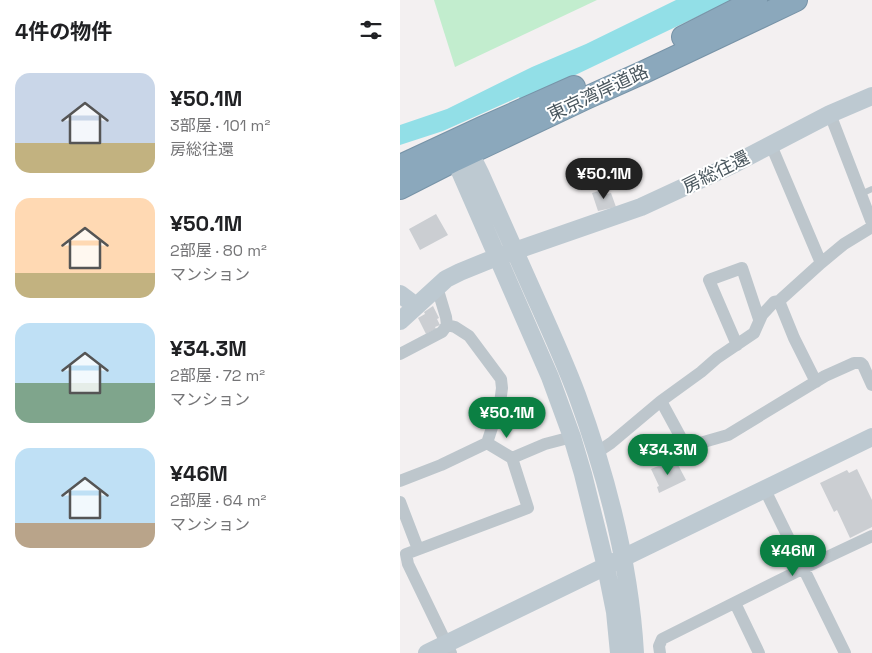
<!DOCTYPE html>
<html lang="ja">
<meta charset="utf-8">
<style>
:root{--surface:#fff;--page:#f6f6f6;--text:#202124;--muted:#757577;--accent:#0b8043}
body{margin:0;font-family:"Space Grotesk","Noto Sans JP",sans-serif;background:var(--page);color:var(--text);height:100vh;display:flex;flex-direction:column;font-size:19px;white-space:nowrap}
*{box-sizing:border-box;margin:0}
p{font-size:16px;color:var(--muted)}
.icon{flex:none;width:28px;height:28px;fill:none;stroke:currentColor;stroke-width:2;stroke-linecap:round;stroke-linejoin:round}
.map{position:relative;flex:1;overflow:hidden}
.drawer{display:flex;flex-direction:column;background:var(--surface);width:400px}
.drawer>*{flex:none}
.price{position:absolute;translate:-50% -42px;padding:0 11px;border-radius:18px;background:var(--accent);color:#fff;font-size:16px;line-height:32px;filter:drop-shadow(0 1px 2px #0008)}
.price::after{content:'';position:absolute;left:50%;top:30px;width:15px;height:11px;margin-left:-8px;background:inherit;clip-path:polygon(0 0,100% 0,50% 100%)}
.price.current{background:#222;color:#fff}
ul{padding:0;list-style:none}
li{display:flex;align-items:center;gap:15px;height:125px;padding:0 15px}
li span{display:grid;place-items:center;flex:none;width:140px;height:100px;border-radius:15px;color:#555}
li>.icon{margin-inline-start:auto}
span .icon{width:60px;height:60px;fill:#fffc;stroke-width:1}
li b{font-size:21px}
h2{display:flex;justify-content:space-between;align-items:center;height:60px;padding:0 15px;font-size:21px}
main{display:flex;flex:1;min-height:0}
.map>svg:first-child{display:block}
</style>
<main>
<section class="drawer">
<h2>4件の物件<svg class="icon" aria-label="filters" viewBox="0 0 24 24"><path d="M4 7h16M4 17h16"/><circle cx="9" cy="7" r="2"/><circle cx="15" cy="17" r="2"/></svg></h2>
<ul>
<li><span style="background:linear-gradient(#c9d6e8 70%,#c2b280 0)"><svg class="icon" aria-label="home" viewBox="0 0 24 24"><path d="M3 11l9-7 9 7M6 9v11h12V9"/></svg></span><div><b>¥50.1M</b><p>3部屋 · 101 m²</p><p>房総往還</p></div></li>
<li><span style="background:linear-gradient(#ffd9b3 75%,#c2b280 0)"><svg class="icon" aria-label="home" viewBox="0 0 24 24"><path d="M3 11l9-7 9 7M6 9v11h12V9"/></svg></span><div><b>¥50.1M</b><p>2部屋 · 80 m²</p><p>マンション</p></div></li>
<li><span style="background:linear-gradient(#bfe0f5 60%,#7fa58c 0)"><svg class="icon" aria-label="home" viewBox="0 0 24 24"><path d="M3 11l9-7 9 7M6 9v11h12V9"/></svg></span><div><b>¥34.3M</b><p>2部屋 · 72 m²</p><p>マンション</p></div></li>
<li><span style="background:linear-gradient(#bfe0f5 75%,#b9a48a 0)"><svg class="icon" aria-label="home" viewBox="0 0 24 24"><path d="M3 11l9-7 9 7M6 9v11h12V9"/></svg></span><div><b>¥46M</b><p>2部屋 · 64 m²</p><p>マンション</p></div></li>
</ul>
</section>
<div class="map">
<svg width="472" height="653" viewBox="0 0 472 653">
<rect width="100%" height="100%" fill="#f3f0f1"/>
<path fill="#c2edce" d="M34 0H197L55 67Z"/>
<path fill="#92dfe7" d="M276 0H332L121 101 119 97 43 131 0 145V125L47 109 132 67 186 44Z"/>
<path fill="#cbced2" d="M205 189 207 194 211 193 216 207 198 211 192 193Z
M36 214 48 235 20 250 9 229Z
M33 306 39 318 37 319 40 325 35 327 36 329 26 334 18 318 25 314 24 312Z
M276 461 286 480 259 493 257 487 259 486 251 469 261 465 262 467Z
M457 469 472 500V527L450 538 437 510 434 512 420 483 447 470 449 473Z"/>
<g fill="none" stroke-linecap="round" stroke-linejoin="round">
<g stroke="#7793a7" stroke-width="24">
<path id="highway" d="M283 37 356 0
M0 166 82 128 174 87
M0 188 55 160 186 98 244 72 396 0"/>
</g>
<path stroke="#bdc6cc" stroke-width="6" d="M461 194 472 189"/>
<path stroke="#bdc6cc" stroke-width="12" d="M430 114 472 223
M371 145 421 263
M379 301 394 338 416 382
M337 345 309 280 342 268 359 319
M0 354 42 332 47 325 46 317 37 287
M261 401 286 447 328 435 425 376 454 363H461L463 365 472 385
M87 443 112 458
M196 453 211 443 261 401 301 372 317 358 354 333 362 315 374 302 379 301 421 263 444 244 472 227
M0 481 41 465 87 443 100 403 102 388 101 379 69 336 55 327 47 325
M365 490 445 653
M0 502 18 549
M335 603 359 653
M51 653 8 564 6 554 128 508 112 458 145 444 172 437
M260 653 259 646 262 639 404 568 472 536"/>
<path stroke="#bdc9d1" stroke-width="18" d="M62 145 70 153 80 173C99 215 118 258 137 301 151 332 165 363 177 395 207 477 230 565 235 653
M56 148 55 160 150 377 172 437 183 474 206 567 215 612 219 653
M0 294 16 306
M0 321 46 279 60 272 97 257 241 207 334 164 430 114 472 96
M27 653 472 437"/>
<use href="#highway" stroke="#8ba8bc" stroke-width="22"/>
</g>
<g text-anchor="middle" stroke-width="4" stroke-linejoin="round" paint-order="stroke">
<g font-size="18" fill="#49565d" stroke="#fff">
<text transform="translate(198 93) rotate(-25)" y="6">東京湾岸道路</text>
<text transform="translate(316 172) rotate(-26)" y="6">房総往還</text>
</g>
</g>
</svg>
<b class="price current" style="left:204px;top:200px">¥50.1M</b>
<b class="price" style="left:107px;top:439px">¥50.1M</b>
<b class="price" style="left:268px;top:476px">¥34.3M</b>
<b class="price" style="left:393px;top:577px">¥46M</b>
</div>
</main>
